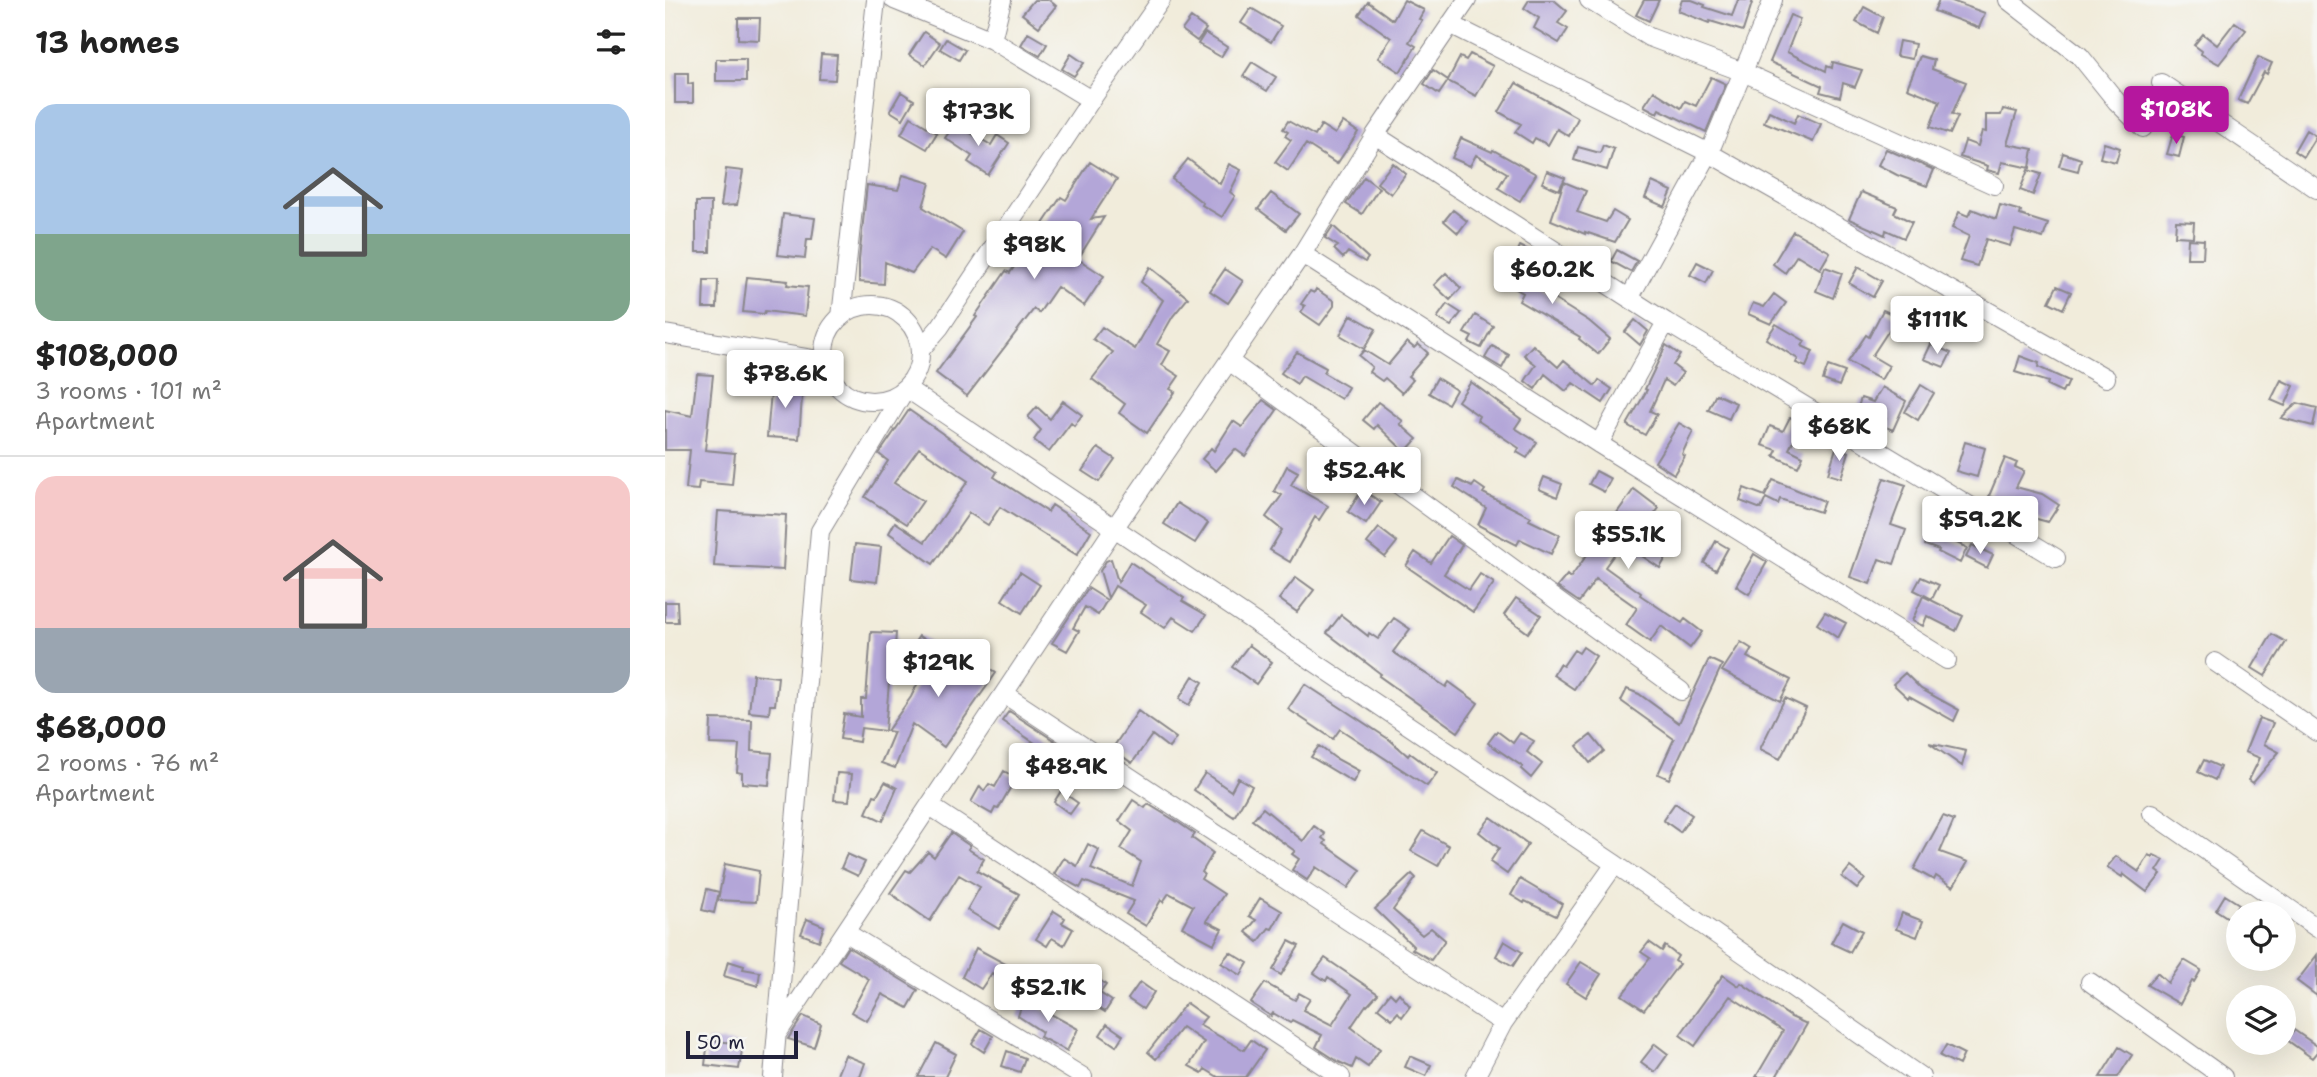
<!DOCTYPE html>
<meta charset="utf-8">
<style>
:root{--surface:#fff;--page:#f2f2f2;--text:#222;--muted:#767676;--line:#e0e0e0;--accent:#b5179e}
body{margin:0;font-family:"Shantell Sans",sans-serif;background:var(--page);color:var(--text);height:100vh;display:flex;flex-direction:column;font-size:26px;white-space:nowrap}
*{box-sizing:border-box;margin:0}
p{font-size:23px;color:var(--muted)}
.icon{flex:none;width:38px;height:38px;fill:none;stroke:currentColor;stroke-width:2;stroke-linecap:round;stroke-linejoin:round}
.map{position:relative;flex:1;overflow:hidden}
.side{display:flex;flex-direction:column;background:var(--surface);width:665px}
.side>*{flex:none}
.buttons{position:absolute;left:1561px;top:901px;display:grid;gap:14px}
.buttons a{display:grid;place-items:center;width:70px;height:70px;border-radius:50%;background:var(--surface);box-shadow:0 7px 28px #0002;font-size:35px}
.scale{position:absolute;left:21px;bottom:18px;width:112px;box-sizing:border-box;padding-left:7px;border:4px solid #22223b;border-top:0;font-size:19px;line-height:24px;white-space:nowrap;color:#22223b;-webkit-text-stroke:5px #f6f6f2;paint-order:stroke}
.price{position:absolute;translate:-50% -60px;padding:0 16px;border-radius:7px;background:#fff;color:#222;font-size:23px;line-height:46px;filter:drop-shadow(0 2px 4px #0008)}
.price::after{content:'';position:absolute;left:50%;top:42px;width:21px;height:16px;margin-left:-10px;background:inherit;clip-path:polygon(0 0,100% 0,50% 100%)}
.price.current{background:var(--accent);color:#fff}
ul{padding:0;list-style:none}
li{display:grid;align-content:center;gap:14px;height:371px;padding:0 35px}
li+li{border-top:2px solid var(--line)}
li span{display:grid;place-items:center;height:217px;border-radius:21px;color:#555}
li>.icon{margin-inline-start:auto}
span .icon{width:126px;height:126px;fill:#fffc;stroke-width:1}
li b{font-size:30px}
h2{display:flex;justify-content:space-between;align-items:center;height:84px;padding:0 35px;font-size:30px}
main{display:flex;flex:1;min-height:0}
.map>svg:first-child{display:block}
</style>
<main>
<section class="side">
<h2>13 homes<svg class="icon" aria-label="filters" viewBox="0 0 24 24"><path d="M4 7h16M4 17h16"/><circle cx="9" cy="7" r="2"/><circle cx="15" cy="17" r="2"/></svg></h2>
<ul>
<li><span style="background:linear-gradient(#a9c7e8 60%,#7fa58c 0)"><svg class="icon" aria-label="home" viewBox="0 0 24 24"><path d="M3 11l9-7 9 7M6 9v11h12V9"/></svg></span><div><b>$108,000</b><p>3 rooms · 101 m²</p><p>Apartment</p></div></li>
<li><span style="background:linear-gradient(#f6c9c9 70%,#9aa5b1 0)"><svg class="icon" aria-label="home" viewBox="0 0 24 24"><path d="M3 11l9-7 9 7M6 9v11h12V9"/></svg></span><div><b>$68,000</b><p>2 rooms · 76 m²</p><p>Apartment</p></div></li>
</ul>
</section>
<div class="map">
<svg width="1652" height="1077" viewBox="0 0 1652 1077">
<rect width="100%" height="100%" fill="#f6f6f2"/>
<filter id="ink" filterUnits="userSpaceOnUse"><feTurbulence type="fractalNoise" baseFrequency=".0143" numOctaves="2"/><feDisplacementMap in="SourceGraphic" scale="14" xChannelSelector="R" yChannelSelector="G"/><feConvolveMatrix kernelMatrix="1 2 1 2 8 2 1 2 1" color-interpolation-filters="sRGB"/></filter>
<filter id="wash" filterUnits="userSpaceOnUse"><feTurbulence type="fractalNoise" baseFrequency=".00686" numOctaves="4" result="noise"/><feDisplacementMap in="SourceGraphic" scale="28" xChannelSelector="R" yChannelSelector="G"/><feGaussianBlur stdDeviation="1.57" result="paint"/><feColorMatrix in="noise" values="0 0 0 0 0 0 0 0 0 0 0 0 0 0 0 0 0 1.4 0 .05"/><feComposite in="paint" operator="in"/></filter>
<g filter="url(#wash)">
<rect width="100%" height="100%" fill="#f1ecdb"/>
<g id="blocks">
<path fill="#b3a6d8" d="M369 0H384L391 6 374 27 357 14Z
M739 0 759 10 754 19 757 20 744 42 751 46 735 72 713 58 726 38 694 15 703 2 728 20Z
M864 0H889L902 11 893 23 903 29 894 43 869 28 874 18 859 8Z
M979 0H994L984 21 971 15Z
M1017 0H1027L1040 5 1039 7 1067 16 1073 0H1088L1078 31 1045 21 1044 23 1013 11Z
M1274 0H1284L1320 13 1314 28 1269 11Z
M1199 7 1218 17 1212 33 1191 22Z
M586 8 616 26 606 42 576 23Z
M1125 15 1135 19 1122 52 1161 71 1162 66 1167 68 1168 62 1197 70 1190 87 1178 83 1175 97 1155 92 1157 86 1105 62Z
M73 18H95L94 40 73 39Z
M526 18 541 29 532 41 517 30Z
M1570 22 1581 30 1554 64 1536 54 1537 51 1529 45 1538 34 1552 45Z
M259 32 275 43 260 65 244 55Z
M363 33 382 44 375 56 356 45Z
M540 33 562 47 556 57 533 44Z
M281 39 300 50 294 60 275 49Z
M1234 41 1250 44 1247 59 1231 56Z
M156 54 172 55 170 80 154 79Z
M406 54 419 63 409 76 397 69Z
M805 54 828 66 811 96 783 81 774 94 759 84 768 70 783 80 795 57 801 60Z
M1255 56 1269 60 1267 69 1301 82 1287 114 1293 116 1285 134 1265 127 1275 101 1242 88Z
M1593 57 1607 63 1602 74 1599 72 1582 104 1573 100Z
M51 59H81V81H51Z
M587 62 611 77 602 91 578 76Z
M10 73H23V84L28 83V103H10Z
M1046 77 1061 84 1041 132 994 109 992 113 979 106 989 91 1016 108 1020 101 1031 106Z
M851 83 913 118 904 136 892 129 883 145 870 138 867 143 850 132 856 124 834 112Z
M236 92 249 100 238 119 225 111Z
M1338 109 1352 112 1342 144 1368 149 1365 168 1337 162 1334 173 1322 170 1323 166 1295 157 1300 141 1313 146 1317 131 1321 132V115H1336Z
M1104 111 1129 123 1133 114 1156 124 1148 142 1099 122Z
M246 117 272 133 262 149 236 134Z
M623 121 650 136 656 125 670 134 678 122 693 132 672 164 641 144 623 171 610 162 626 140 620 136 623 132 618 129Z
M290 124 326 145 332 135 344 143 323 175 303 162 307 156 280 138Z
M1641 130 1651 136 1638 157 1629 151Z
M1508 134 1519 137 1514 157 1502 154Z
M796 138 827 152 828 150 871 174 855 201 833 188 842 173 811 155 805 166 787 158Z
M1439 143 1455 148 1451 162 1435 158Z
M938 145 949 149 942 170 909 160 913 147 935 153Z
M1221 149 1269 170 1262 186 1232 175 1213 165Z
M1398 153 1416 159 1413 171 1394 166Z
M523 159 555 184 564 164 576 170 565 192 570 196 557 217 537 205 538 203 507 179Z
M425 162 452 179 426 219 439 217 413 259 439 276 419 306 392 287 374 313 369 309 302 396 271 373 312 317 310 316 341 271 345 273 396 197 401 200Z
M728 163 741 174 726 194 712 183Z
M61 169 78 171 72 205 56 206Z
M1363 170 1376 174 1368 195 1355 190Z
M882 171 900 178 894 190 877 183Z
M238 175 265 183 258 207 298 232 281 259 265 249 247 273 220 262 219 284 194 282V260L202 185 233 190Z
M699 177 714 188 697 214 681 204Z
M899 182 921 191 912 212 941 222 948 211 963 220 950 242 920 232V234L886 220Z
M987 182 1007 191 1000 207 980 198Z
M1196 192 1232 207 1229 213 1247 222 1239 238 1221 230 1220 235 1184 219Z
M606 193 634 214 621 230 593 209Z
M31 202H46L45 252H31Z
M1335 205 1356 211 1355 215 1383 224 1378 238 1350 230 1345 246 1321 239 1312 266 1295 261 1304 236 1287 228 1294 212 1303 216 1307 209 1331 219Z
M788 210 802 221 793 233 779 221Z
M118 214 150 218 147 239H142L140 258 113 255Z
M1511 221 1529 222 1528 237 1510 236Z
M668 226 703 258 700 262 683 252 678 258 669 249 673 246 660 238Z
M1128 231 1165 252 1155 269 1132 255 1120 273 1108 264Z
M1523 239 1539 240 1538 258H1522Z
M855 246 865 251 854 277 924 321 945 339 933 354 914 339 915 337 854 301 858 293 835 280 845 262 847 264Z
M952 250 972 261 966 272 946 261Z
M1032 262 1048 270 1041 283 1025 275Z
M485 267 523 298 508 316 492 344 505 351 497 365 514 376 505 389 510 392 482 433 454 413 460 404 427 379 448 352 428 339 437 327 470 349 498 300 476 282Z
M1160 267 1177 273 1168 298 1151 291Z
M1193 267 1217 281 1208 297 1184 283Z
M560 269 578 281 563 303 545 291Z
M781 273 796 288 785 300 769 285Z
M82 277 123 281 122 285 143 287 140 316 100 311 99 314 78 312Z
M39 280H53L52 308H38Z
M1392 286 1406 292 1398 309 1384 302Z
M651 289 669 301V306L655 325 636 312 640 306 636 304 645 291 649 293Z
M1109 294 1121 303 1106 324 1083 314 1088 303 1099 307Z
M782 304 796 313 786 326 772 318Z
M1218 310 1236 318 1230 329 1226 327 1207 356 1224 366 1216 380 1183 362 1201 335 1204 337Z
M686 315 711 329 699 349 675 335Z
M810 315 828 326 816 348 804 342 807 337 799 333Z
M970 320 983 331 975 345 960 332Z
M1111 324 1140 341 1137 346 1148 351 1141 367 1131 363 1133 359 1101 339Z
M742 342 749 348 753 344 763 353 743 376 748 380 737 393 720 378 717 381 704 372 707 367 694 356 699 350 723 365Z
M1266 344 1286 353 1279 367 1259 359Z
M868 345 893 367 899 360 930 386 934 380 947 389 938 403 908 383 901 391 880 374 870 389 860 381 871 365 859 355Z
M1001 345 1015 355 1008 365 1018 373 1008 386 999 380 985 411 992 414 980 435 962 425 982 390 980 389Z
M827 346 844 355 837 368 820 358Z
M632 352 661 368 659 373 683 387 676 399 637 376 632 384 616 373Z
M1355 356 1374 363 1373 367 1404 381 1401 388H1399L1397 392 1382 385 1383 382 1350 372Z
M1163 366 1180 372 1174 386 1158 380Z
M32 374 48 375 40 450 70 453 67 485 34 482 33 490 21 489 25 450H0V410L27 416Z
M772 378 791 390 783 404 764 393Z
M1616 380 1629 386 1620 406 1606 400Z
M107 381 138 383 134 439 102 437Z
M806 382 856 419 850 428 872 442 862 458 852 452 854 448 812 420 814 416 793 401Z
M1256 385 1269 393 1253 420 1240 412Z
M1217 387 1241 401 1228 430 1218 426 1221 419 1192 410 1196 398 1208 402Z
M1051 394 1071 403 1064 419 1043 410Z
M598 400 612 410 580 456 570 449 551 471 537 459 546 448 549 451 568 421 577 427Z
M398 401 417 415 409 426 406 423 384 452 369 440 376 430 363 417 372 407 385 419Z
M713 402 738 421 735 424 752 439 740 452 712 425 709 429 698 420Z
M1632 403 1652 408 1648 426 1616 418Z
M244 410 332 472 329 477 383 512 387 505 426 531 412 555 335 507 323 525 304 513 268 564 224 533 230 522 260 542 303 481 254 448 229 483 258 501 242 524 200 497 223 461 214 454Z
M1125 417 1137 423 1124 449 1138 456 1133 467 1109 456 1112 450 1097 445 1105 426 1118 431Z
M1014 423 1028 431 1017 454 1020 456 1009 474 990 462Z
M1300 442 1320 448 1312 477 1291 471Z
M433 448 450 459 434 482 417 471Z
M1171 448 1184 452 1176 478 1163 474Z
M1340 458 1352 463 1350 467 1359 471 1351 487 1377 494 1394 505 1383 522 1354 514 1356 507 1324 496Z
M622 466 633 472 626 485 663 506 654 520 650 517 625 562 605 550 617 530 601 517 617 495 609 491Z
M931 471 946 479 939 492 924 484Z
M879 477 897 484 892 497 874 489Z
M1219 478 1241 485 1226 525 1241 530 1229 564 1214 559 1205 584 1185 577Z
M793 480 807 487 810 483 820 490 818 493 866 517 864 520 895 535 886 554 855 539 852 545 813 525 821 508 789 487Z
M1108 480 1159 501 1155 512 1115 499 1113 504 1101 498 1096 509 1075 501 1079 488 1100 496Z
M969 489 994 508 973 537 1002 556 995 568 965 548 964 551 956 545 940 567 976 593 975 595 1017 623 1020 619 1037 632 1025 648 996 626 985 642 961 625 972 608 931 579 914 602 892 587 902 575 905 578 909 573Z
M697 490 716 502 701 524 683 512Z
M512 503 543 523 530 543 499 524Z
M53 511 121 515 118 570 49 566Z
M714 528 732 542 720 557 702 543Z
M1264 529 1302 548 1295 563 1273 552 1274 550 1260 545Z
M784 536 797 545 779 574 804 590 815 574 829 583 808 612 741 566 750 552 766 563Z
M1051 541 1063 548 1051 570 1039 563Z
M190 544 216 547 212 582 186 579Z
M1307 545 1328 555 1322 568 1301 557Z
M1089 554 1102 562 1084 594 1071 586Z
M446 559 453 582 465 562 519 598 517 601 541 615 530 631 508 617 500 628 476 612 481 605 450 586 443 598 435 571 441 561Z
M355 572 375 585 357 613 337 600Z
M631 577 649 590 632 612 614 599Z
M1256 577 1274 585 1267 599 1249 590Z
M423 588 442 600 433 615 420 607 408 628 414 631 402 651 387 643Z
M1258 596 1298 616 1291 631 1262 616 1258 626 1247 621Z
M851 598 876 615 863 633 839 615Z
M0 602H12L13 622H0Z
M1160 612 1181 623 1173 638 1152 624Z
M676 615 703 636 704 633 713 639 729 618 745 629 728 652 781 687 784 682 813 703 793 732 714 676 716 674 662 633Z
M206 632 231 633 228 670H225L220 731 196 728 194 742 175 739 179 714 196 717V699H201Z
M1607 634 1621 642 1600 676 1587 668Z
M254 636 301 668 308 657 331 673 279 747 247 724 230 768 216 763 229 732 222 731 246 697 264 660 246 648Z
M1076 642 1087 649 1082 657 1126 680 1115 701 1057 671Z
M584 645 607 662 591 684 567 667Z
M918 647 931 656 909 689 888 675 894 664 898 666 909 650 914 653Z
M1044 659 1057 665 1004 779 993 774 1009 739 956 701 962 689 974 694 1014 723Z
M1240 673 1256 689 1294 710 1289 721 1244 696 1243 698 1228 684Z
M88 674 113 677 110 705H105L104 714 84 712Z
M528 676 538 682 524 705 514 699Z
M640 684 725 740 743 756 745 753 772 773 762 786 675 729 668 739 623 709Z
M1120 698 1141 708 1115 759 1095 749Z
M344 711 399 747 392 758 337 721Z
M473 711 511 738 504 748 487 735 467 763 447 749Z
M1594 718 1608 723 1599 744 1614 752 1588 783 1584 780 1595 758 1580 752Z
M46 719 87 720 86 751 107 753 104 785 77 783V773L72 772 74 745 45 744Z
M832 731 848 743 855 733 869 741 862 752 877 764 866 778 856 769 858 767 823 743Z
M926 735 939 751 925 763 912 746Z
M1264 743 1301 751 1297 766Z
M654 746 670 758 694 771 688 782 646 757Z
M1539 760 1555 767 1550 780 1533 772Z
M339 771 351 778 333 809 330 808 327 814 306 802 315 786 319 791 324 784 330 787Z
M172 773 187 774 184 801 169 800Z
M540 773 566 791 573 778 587 786 569 817 529 790Z
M220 782 232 788 218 821 201 813 209 795 212 796Z
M396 791 413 803 405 814 389 802Z
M468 800 480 808 483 804 514 823 530 834 527 838 548 853 537 872 539 874 536 879 559 894 541 921 557 929 549 944 517 927 528 906 504 893 498 902 496 900 481 926 461 914 469 901 419 881 415 888 389 874 399 858 412 866 423 844 434 850 426 869 467 886 476 862 456 849 467 831 454 821Z
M1010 803 1027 815 1015 832 998 820Z
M598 808 638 841 649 826 660 834 657 838 661 841 659 844 696 870 683 888 651 867 642 880 627 870 634 859 627 854 630 851 587 820Z
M1278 816 1289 820 1275 852 1303 862 1288 887 1271 876 1269 880 1249 869Z
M826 817 863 844 842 874 825 862 834 848 814 832Z
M758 831 784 846 773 866 746 851Z
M286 833 305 846 303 849 319 859 312 871 354 894 334 929 302 910 315 887 294 875 265 921 225 893 241 870 245 872 263 852 269 857Z
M182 854 200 862 193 876 176 868Z
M1484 855 1488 857 1489 855 1499 860 1492 871 1496 874 1482 892 1458 874 1457 877 1442 867 1451 856 1474 872Z
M60 864 94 871 91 902 53 900Z
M1185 867 1200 879 1192 889 1177 877Z
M747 874 751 878 728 910 757 935 766 928 780 940 766 960 747 949 749 947 710 909Z
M855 879 897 904 891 916 860 901 859 903 846 895Z
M42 889 54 892 49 913 37 910Z
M1560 895 1574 904 1565 919 1551 910Z
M595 898 617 911 607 929 604 928 593 942 581 932 591 920 584 916Z
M389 911 400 918 397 923 408 929 399 945 387 938 382 946 371 939Z
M1237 913 1258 921 1252 937 1231 929Z
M142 919 159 926 154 941 136 934Z
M1178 921 1197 931 1185 952 1166 943Z
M624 941 634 946 616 975 608 970Z
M839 941 857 952 848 966 831 956Z
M984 942 997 951 1000 946 1013 956 1010 961 1014 964 979 1010 957 995 985 958 976 952Z
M183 947 253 990 243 1008 217 994 202 1021 186 1012 204 979 174 961Z
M311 948 348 968 340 980 327 973 316 989 297 977Z
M565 952 583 963 576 975 556 963Z
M1652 955V996L1632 981Z
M660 958 713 994 702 1006 701 1005 686 1027 715 1049 703 1067 691 1059 687 1068 674 1062 651 1047 657 1035 627 1020 625 1023 608 1013 606 1016 586 1003 600 983 630 1000 634 993 645 999 638 1010 667 1025 687 994 663 977 661 981 649 973Z
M1519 960 1536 970 1529 982 1527 981 1515 1004 1482 985 1492 973 1503 983Z
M63 961 79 966 78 969 95 972 93 986 59 976Z
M916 962 936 974 921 997 901 984Z
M428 975 441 985 435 993 447 1001 440 1012 419 998 420 995 416 991Z
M1058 975 1074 986 1076 983 1126 1017 1142 1024 1111 1077H1091L1118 1031 1065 996 1030 1046 1015 1035Z
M475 982 489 992 478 1009 463 999Z
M725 993 730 998 734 993 745 1006 737 1017 733 1012 727 1019 713 1008Z
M360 995 375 1004 373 1007 413 1029 402 1051 375 1037 377 1032 353 1016Z
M521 1003 541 1017 534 1025 579 1050 586 1040 600 1050 581 1077H553L540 1069 537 1073 524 1066 539 1042 517 1027 491 1059 483 1052Z
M138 1016 156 1024 149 1047 123 1039Z
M442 1024 458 1035 451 1046 435 1035Z
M316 1029 328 1036 319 1052 307 1044Z
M1629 1030 1652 1046V1052L1647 1058 1622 1040Z
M43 1040 78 1044 74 1069 40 1065Z
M271 1043 291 1054 280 1077H253Z
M990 1044 1003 1054 990 1072 976 1062Z
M1281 1045 1299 1054 1294 1065 1275 1056Z
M1454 1047 1467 1055 1453 1077H1435Z
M342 1051 360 1058 355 1072 337 1066Z
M180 1055 200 1063 195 1077H171Z
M745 1056 766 1065 761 1076 740 1067Z"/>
</g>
</g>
<g filter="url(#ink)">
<use href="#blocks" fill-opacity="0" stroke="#8a878b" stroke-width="2"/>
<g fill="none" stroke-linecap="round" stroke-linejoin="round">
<g stroke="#8a878b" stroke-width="20">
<path id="minor" d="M229 0 327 40 426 100
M924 0 984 37 1078 72 1329 185
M1343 0 1415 56 1452 102 1478 128
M785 24 1044 153 1441 378
M327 40 337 0
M1496 83 1652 189
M710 135 1001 322 1391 558
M637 254 934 444 1282 660
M965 297 1044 153 1108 0
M159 353a48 48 0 1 1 96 0a48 48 0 1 1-96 0Z
M176 317 211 0
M0 334 160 361
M256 349 275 327 426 100 496 0
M564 361 1016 691
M934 444 1001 322
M1550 662 1652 732
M339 694 838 1023
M265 806 676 1077
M1487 813 1652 928
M180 932 418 1077
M1425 982 1558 1077
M112 1034 450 527 637 254 710 135 802 0
M108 1077 155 531 241 388 950 864 1256 1077
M810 1077 838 1023 950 864"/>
</g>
<use href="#minor" stroke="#fff" stroke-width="18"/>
</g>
</g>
</svg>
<div class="buttons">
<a><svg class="icon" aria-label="locate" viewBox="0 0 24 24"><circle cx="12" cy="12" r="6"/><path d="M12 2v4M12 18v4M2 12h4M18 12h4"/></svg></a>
<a><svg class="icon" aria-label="layers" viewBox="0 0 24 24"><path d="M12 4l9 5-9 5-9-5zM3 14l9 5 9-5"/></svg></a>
</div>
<div class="scale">50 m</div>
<b class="price current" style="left:1511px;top:146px">$108K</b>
<b class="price" style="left:313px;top:148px">$173K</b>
<b class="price" style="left:369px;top:281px">$98K</b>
<b class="price" style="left:887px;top:306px">$60.2K</b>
<b class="price" style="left:1272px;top:356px">$111K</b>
<b class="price" style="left:120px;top:410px">$78.6K</b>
<b class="price" style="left:1174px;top:463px">$68K</b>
<b class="price" style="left:699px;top:507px">$52.4K</b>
<b class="price" style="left:1315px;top:556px">$59.2K</b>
<b class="price" style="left:963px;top:571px">$55.1K</b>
<b class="price" style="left:273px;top:699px">$129K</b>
<b class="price" style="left:401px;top:803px">$48.9K</b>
<b class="price" style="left:383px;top:1024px">$52.1K</b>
</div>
</main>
